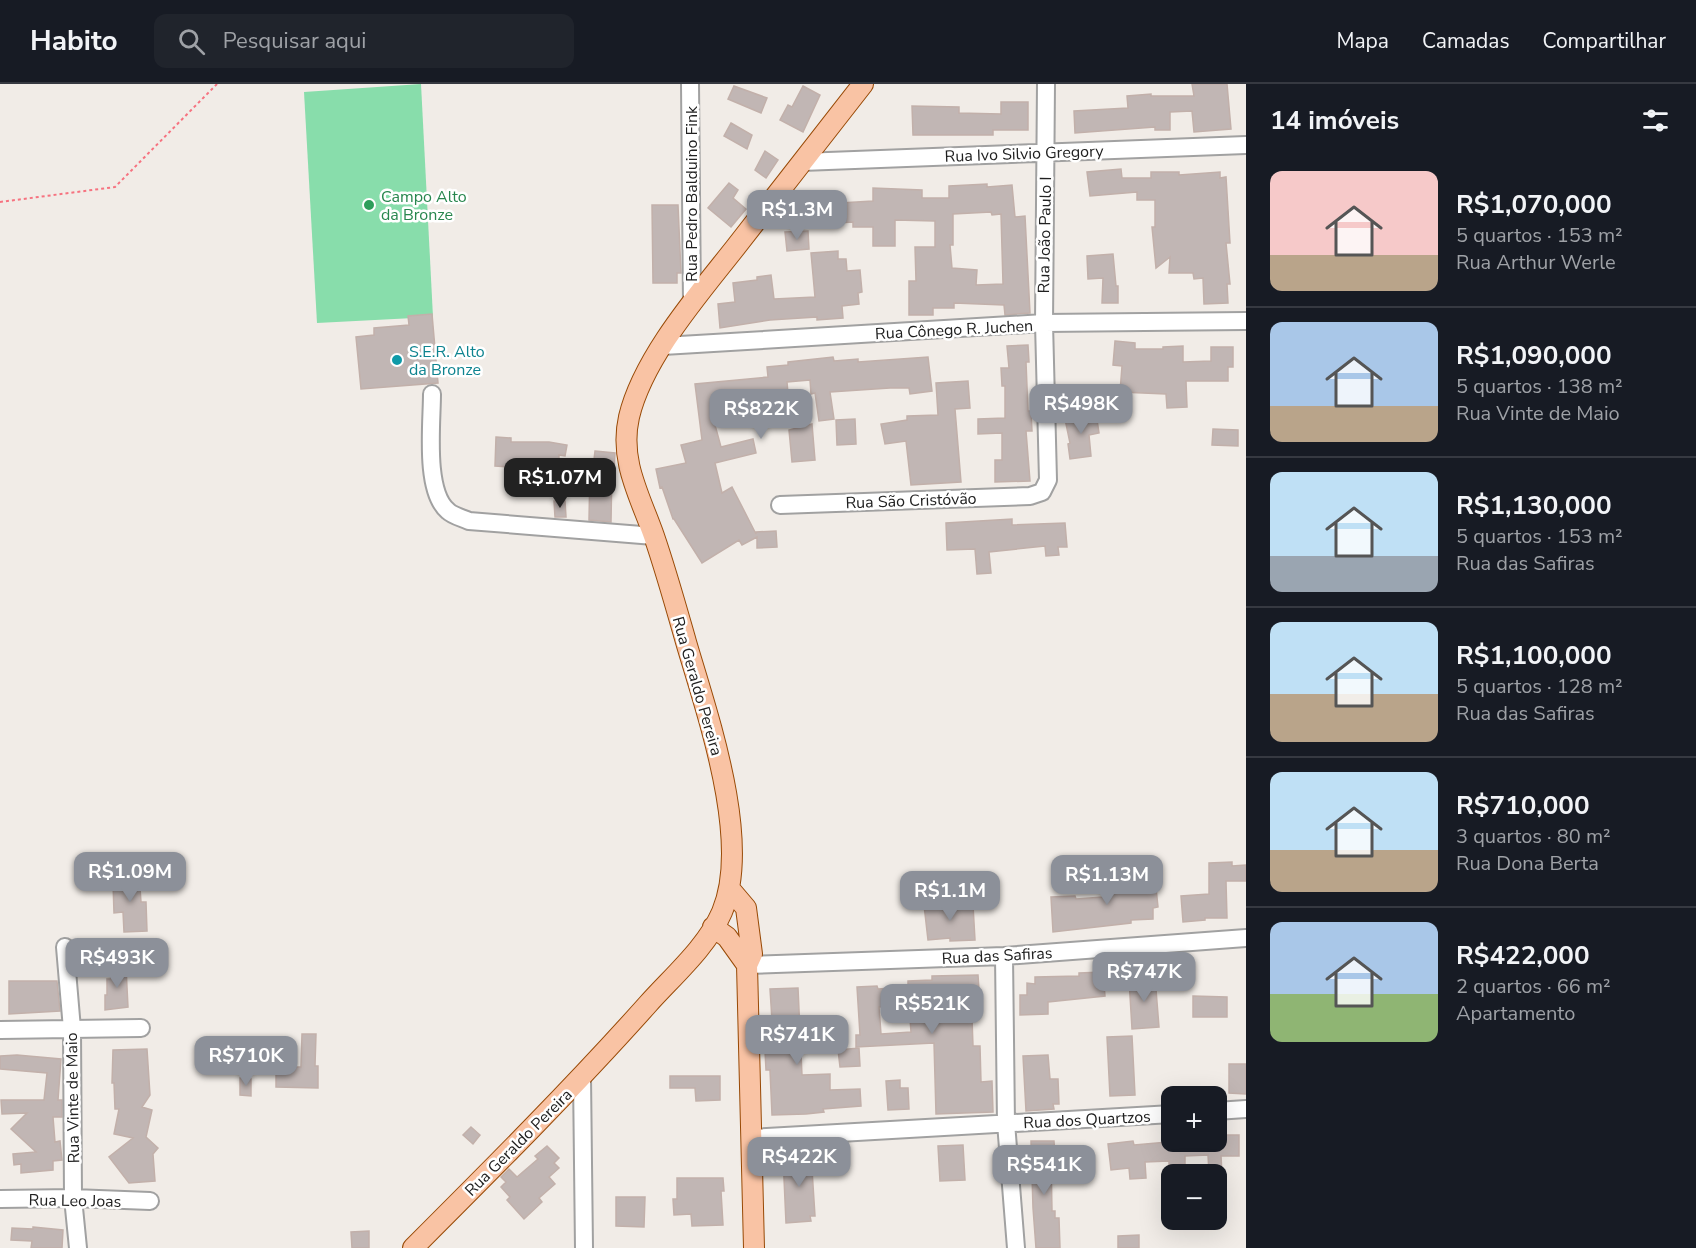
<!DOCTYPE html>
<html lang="pt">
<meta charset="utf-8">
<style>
:root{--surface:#171b24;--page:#20242c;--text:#f1f3f6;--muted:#9ea1a6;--line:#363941;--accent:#8c9099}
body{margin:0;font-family:"Nunito Sans",sans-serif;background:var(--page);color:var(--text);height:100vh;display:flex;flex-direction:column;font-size:22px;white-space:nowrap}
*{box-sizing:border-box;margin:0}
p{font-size:20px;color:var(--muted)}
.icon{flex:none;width:33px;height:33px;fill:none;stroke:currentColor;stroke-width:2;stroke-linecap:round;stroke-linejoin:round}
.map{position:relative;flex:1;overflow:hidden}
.drawer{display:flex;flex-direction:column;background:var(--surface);width:450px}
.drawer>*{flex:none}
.fabs{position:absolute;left:1161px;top:1002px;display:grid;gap:12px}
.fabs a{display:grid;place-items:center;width:66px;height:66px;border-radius:12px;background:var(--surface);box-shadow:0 6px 24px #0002;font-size:30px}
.price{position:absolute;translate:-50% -51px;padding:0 14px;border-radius:12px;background:var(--accent);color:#fff;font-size:20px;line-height:39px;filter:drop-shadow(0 2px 3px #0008)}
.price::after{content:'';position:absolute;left:50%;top:36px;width:18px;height:14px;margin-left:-9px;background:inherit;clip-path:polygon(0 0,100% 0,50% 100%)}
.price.current{background:#222;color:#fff}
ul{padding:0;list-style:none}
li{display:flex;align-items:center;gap:18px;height:150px;padding:0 24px}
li+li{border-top:2px solid var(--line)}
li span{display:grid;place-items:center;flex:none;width:168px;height:120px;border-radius:12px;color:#555}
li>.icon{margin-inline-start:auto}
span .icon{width:72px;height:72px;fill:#fffc;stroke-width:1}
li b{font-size:26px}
h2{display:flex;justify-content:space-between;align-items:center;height:72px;padding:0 24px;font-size:26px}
header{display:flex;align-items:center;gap:36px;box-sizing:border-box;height:84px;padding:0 30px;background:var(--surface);border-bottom:2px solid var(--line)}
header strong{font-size:28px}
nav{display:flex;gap:33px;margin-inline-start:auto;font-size:21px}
.search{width:420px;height:54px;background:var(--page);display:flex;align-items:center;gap:15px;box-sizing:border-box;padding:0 21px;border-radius:12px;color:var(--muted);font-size:22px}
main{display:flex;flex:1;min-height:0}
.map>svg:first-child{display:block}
</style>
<header>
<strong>Habito</strong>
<div class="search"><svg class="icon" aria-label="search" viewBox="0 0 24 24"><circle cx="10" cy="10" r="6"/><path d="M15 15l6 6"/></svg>Pesquisar aqui</div>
<nav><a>Mapa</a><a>Camadas</a><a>Compartilhar</a></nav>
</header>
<main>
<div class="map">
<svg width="1246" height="1164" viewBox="0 0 1246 1164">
<rect width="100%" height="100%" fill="#f1ece7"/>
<path fill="#88ddab" d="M421 0 433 233 317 239 304 8Z"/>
<path fill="#c1b6b4" stroke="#c2b0aa" stroke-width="1.5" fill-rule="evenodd" d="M1192 0H1227L1231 45 1194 48 1192 27 1170 28V46H1155V43L1075 49 1074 27 1128 24 1127 12 1151 10V12H1194Z
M734 2 767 14 761 29 728 15Z
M803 2 820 11 803 48 780 36 788 21 792 23Z
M1001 18H1028V46H993V51H913L912 22 959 23V29L1001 30Z
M731 39 752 51 747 65 724 52Z
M765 67 778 76 766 94 755 86Z
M1121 85 1122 94H1151V88H1179V91L1220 88V94L1226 93 1230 159H1226L1230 200H1227L1228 219 1204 220 1203 194 1194 195 1193 189H1169L1170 173 1156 184 1152 143H1155V116H1137V108L1090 112 1087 88Z
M729 99 738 106 733 114 746 125 731 143 708 124Z
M987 100V103L1012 101 1015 133 1025 132 1030 229 1005 231 1004 221 954 219V224H933V231H909V197H916L915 163H935V137L895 136V162H873V143H853V138L808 141 807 121 873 117V104L922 106V114H949V102ZM991 128 992 131 1001 130 1003 200 976 201 977 186 952 184 950 161H953V130Z
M652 121H678L681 189H677V199H653Z
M808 147 809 165 787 167 785 148Z
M838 167V175H846L847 187 860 186 862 208 858 209 859 220 842 222 843 234 817 236V233L770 236 720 244 718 220 735 218 733 199 757 196V193L771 191 774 215 815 213 811 169Z
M1113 170 1116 202H1118V219H1102L1103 194 1088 195 1087 172Z
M432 230 438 299 361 305 356 253 374 251V244L409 241 408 232Z
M1115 257 1135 259V265H1163V263L1183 262V278L1211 277V263H1233V283H1228V297H1186L1187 323 1167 324 1166 310 1120 308 1122 282 1113 281Z
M1028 261 1029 278H1026L1028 327H1031L1032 347H1026L1030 397 995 398V376H1002V349L978 350V335L1005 334V302H1002L1001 284H1009L1007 262Z
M833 273 834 277 858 275V278L928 273 932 307 910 310 909 304H890L830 308 834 335 819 337 815 309 811 310 810 296 787 298 790 332 768 334 767 322 729 325 731 339 715 341 721 363 753 355 756 369 715 379 722 409 732 403 756 450V448L776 447 777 463 757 464V453L742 461 739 456 702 479 674 435H673L662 403 660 404 656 385 686 379 681 361 702 356 695 300 768 293 767 283 788 281V278Z
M968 297 970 324 955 325 961 398 911 401 906 357 885 360 881 340 907 336V332L938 331 936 299Z
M1096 329 1099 349 1089 351 1091 372 1070 375 1068 360 1070 359 1065 335Z
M855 335 856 360 837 361 836 336Z
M812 340 815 376 792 378 789 346Z
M1213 345 1238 346V362L1212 361Z
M496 353 511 354V358H549L567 361 565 372 559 371 558 407 538 406 539 391 511 387 512 383 495 382Z
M595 367 615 369 614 386 612 385 611 438 589 436 590 383 593 384Z
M554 417H565L566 433H555Z
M1012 435V441L1065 439 1067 463H1058L1059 471 1046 472 1045 462 989 468 991 489 977 490 975 465 947 466 946 439Z
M1232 778V782L1246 781V797H1226L1227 834H1205V836L1183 838 1181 812 1209 810V779Z
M139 790 141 818H146L147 847 124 848 123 828 114 829 113 799H117V791Z
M1155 794 1158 823 1153 824V835L1131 836V839L1053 848 1051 813 1075 812 1076 815 1103 813V798Z
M943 819 944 822 973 821 975 856 950 857V854L928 856 924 821Z
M111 883H126L128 923 105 926V911H107V895H111Z
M1103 888 1105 912 1048 918V930L1020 931V911H1027V899L1035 900V893L1079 892V889Z
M978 891 979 906H971L973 962H980L981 998 992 997 993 1028 936 1030 934 959 856 963V951H860L857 903 877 902 878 905 908 903V897L932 896V892ZM909 921 911 948 881 950 879 923Z
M1155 893 1159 943 1132 945 1129 895Z
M9 897H57L60 927 9 930Z
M798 904 802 991 830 990V1006L860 1005 861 1022 823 1025 824 1028 806 1030 772 1031 770 986H766L765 967H774L770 905Z
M1193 912 1227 913V933H1193Z
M302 950H316L315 982H318V1004L276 1003V983H301Z
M1132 952 1135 1011 1110 1012 1107 953Z
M859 964 860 982 840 983 838 966Z
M147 965 150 1011 142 1023 152 1026 146 1053 158 1064 153 1070 155 1097 129 1099 109 1073 133 1054 114 1050 119 1025H115L114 999H112L113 966Z
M17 971 61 975 58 1016H62V1033H53L55 1058 60 1057 62 1076 53 1077V1086L21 1089V1080L14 1081 13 1070 36 1068 11 1045 27 1029 2 1030 1 1016H44L47 989 0 985V972Z
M1048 971 1050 995H1058L1059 1020H1053L1054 1025 1026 1027 1023 972Z
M1229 980H1246V1010L1229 1009Z
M670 992H720V1016L696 1017 695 1004H670Z
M240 994 251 995V1012L240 1011Z
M900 996V1004H908L909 1025 888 1026 886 997Z
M471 1043 480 1051 473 1060 463 1051Z
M1216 1051H1239V1072H1221L1222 1090H1209L1208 1071 1185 1072V1080L1169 1081V1077L1145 1078 1146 1094 1130 1095 1129 1084 1111 1086 1108 1060 1133 1057 1134 1061 1168 1058H1216Z
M1031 1057H1054L1055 1072H1051L1052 1127H1055V1134H1059L1060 1164H1036L1033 1124Z
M963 1061 965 1096 940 1097 938 1062Z
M547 1062 559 1074 554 1079 559 1084 549 1093 555 1100 539 1114 542 1118 524 1135 507 1116 510 1113 501 1103 506 1098 501 1093 509 1085 517 1093 538 1075 535 1072Z
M811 1070 815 1132H810L811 1137 786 1139 783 1072Z
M677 1094H723L724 1107H721L723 1141 692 1142 691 1130 674 1131 673 1115H677Z
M616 1113H645L644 1143 616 1142Z
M33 1143 63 1146 62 1164H31L32 1157 11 1156 12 1144 33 1145Z
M369 1147V1164H352L351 1148Z
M1139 1151V1164H1118V1152Z"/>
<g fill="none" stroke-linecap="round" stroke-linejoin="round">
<g stroke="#a1a1a1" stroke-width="20">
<path id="minor" d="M690 0 692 220
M802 78 1246 61
M663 262 1044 239 1246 237
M432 310C432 339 424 407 448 427 453 432 463 434 469 437L654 452
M780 421 1030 412 1042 408 1048 396 1044 239 1046 0
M65 863 72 945 73 1114 78 1164
M1004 872 1006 1039 1016 1164
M747 881 1004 872 1246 854
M0 946 141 944
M582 993 584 1164
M1216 1027 1246 1025
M751 1054 1172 1030
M0 1115 73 1114 150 1117"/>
</g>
<g stroke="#984905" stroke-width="22">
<path id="major" d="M729 804 746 824 752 870 747 881 754 1164
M713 843 727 853 747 881
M413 1164C493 1084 573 1004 648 920 673 892 707 863 722 828 752 757 707 630 686 558 676 523 666 487 654 452 640 412 619 377 629 333 643 274 698 211 735 164 778 109 821 54 863 0"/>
</g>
<path stroke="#f67380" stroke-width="2" stroke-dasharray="3 3" stroke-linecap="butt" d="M0 118 115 103 217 0"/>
<use href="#minor" stroke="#fff" stroke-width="16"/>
<use href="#major" stroke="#f9c3a4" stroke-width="20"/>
</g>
<circle fill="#2e9e5b" stroke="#fff" stroke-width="2" cx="369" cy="121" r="6"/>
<circle fill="#0f9aa8" stroke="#fff" stroke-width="2" cx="397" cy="276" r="6"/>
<g text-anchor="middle" stroke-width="5" stroke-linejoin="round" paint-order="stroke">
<g font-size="16" fill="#202020" stroke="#fff">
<text transform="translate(1024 69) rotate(-2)" y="6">Rua Ivo Silvio Gregory</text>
<text transform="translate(691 110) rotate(-90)" y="6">Rua Pedro Balduino Fink</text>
<text transform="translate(1044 151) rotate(-89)" y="6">Rua João Paulo I</text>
<text transform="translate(954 245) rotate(-3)" y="6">Rua Cônego R. Juchen</text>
<text transform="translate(911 416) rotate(-2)" y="6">Rua São Cristóvão</text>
<text transform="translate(698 602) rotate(74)" y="6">Rua Geraldo Pereira</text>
<text transform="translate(997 871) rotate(-3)" y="6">Rua das Safiras</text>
<text transform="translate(72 1014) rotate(-91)" y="6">Rua Vinte de Maio</text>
<text transform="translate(1087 1035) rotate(-3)" y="6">Rua dos Quartzos</text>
<text transform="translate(518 1058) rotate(-45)" y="6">Rua Geraldo Pereira</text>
<text transform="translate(75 1116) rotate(1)" y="6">Rua Leo Joas</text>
</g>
<g font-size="16" fill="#27864d" stroke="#fff" text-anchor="start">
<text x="381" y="118">Campo Alto<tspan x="381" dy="18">da Bronze</tspan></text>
</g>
<g font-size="16" fill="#0d838f" stroke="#fff" text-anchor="start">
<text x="409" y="273">S.E.R. Alto<tspan x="409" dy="18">da Bronze</tspan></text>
</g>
</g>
</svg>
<div class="fabs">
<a>+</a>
<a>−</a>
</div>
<b class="price" style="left:797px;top:157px">R$1.3M</b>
<b class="price" style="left:1081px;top:351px">R$498K</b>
<b class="price" style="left:761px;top:356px">R$822K</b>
<b class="price current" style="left:560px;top:425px">R$1.07M</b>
<b class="price" style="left:130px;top:819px">R$1.09M</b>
<b class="price" style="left:1107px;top:822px">R$1.13M</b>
<b class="price" style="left:950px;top:838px">R$1.1M</b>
<b class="price" style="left:117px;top:905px">R$493K</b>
<b class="price" style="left:1144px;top:919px">R$747K</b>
<b class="price" style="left:932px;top:951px">R$521K</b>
<b class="price" style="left:797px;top:982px">R$741K</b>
<b class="price" style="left:246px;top:1003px">R$710K</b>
<b class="price" style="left:799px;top:1104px">R$422K</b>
<b class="price" style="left:1044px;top:1112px">R$541K</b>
</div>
<section class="drawer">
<h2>14 imóveis<svg class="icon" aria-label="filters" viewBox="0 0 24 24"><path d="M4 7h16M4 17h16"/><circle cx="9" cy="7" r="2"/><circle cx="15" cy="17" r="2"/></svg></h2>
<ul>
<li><span style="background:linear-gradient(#f6c9c9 70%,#b9a48a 0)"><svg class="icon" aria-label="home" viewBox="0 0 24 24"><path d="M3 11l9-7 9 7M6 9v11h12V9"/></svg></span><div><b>R$1,070,000</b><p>5 quartos · 153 m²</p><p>Rua Arthur Werle</p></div></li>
<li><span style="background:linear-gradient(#a9c7e8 70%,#b9a48a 0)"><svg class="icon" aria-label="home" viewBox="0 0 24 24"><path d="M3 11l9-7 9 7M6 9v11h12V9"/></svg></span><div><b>R$1,090,000</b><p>5 quartos · 138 m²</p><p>Rua Vinte de Maio</p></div></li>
<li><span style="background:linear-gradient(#bfe0f5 70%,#9aa5b1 0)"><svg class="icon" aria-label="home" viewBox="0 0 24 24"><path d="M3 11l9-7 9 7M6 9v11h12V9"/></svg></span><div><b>R$1,130,000</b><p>5 quartos · 153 m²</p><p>Rua das Safiras</p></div></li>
<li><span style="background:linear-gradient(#bfe0f5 60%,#b9a48a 0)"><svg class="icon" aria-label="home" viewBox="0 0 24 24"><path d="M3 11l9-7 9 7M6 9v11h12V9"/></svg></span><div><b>R$1,100,000</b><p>5 quartos · 128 m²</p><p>Rua das Safiras</p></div></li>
<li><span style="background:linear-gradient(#bfe0f5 65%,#b9a48a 0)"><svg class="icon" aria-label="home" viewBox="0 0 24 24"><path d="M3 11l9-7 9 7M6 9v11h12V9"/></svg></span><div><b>R$710,000</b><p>3 quartos · 80 m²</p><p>Rua Dona Berta</p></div></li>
<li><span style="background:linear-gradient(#a9c7e8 60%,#8fb573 0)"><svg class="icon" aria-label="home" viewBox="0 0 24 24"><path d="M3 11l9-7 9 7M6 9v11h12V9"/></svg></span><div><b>R$422,000</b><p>2 quartos · 66 m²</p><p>Apartamento</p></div></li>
</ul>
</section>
</main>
